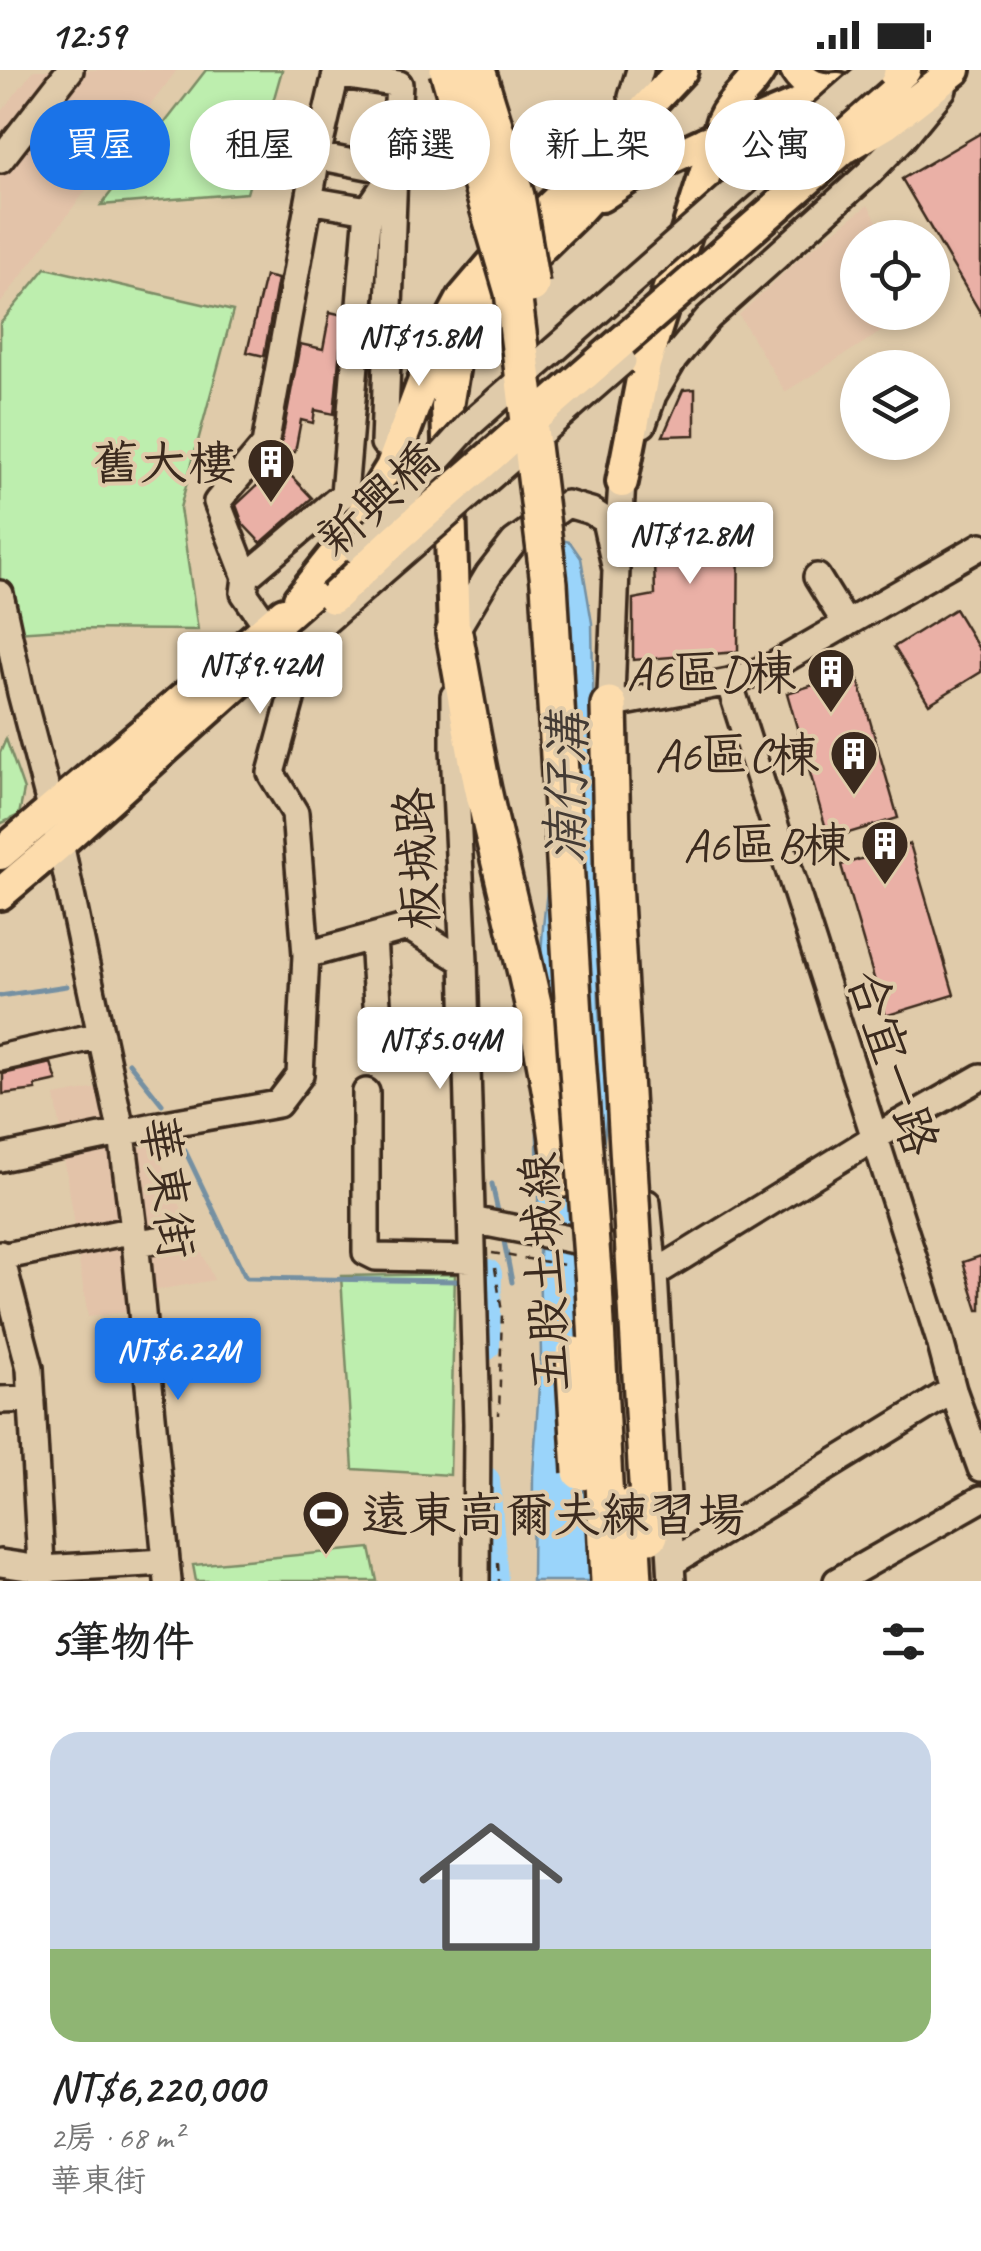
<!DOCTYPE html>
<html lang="zh-TW">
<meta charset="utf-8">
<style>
:root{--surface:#fff;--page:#f6f6f6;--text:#222;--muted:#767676;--line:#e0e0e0;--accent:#1a73e8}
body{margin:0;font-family:Caveat,"LXGW WenKai TC",sans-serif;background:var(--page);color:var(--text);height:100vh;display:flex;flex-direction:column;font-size:38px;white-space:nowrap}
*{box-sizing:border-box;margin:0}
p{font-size:32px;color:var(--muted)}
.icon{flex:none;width:55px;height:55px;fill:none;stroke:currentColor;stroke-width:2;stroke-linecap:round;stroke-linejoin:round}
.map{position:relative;height:1511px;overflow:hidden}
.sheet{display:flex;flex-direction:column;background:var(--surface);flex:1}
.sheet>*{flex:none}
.banner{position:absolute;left:30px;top:30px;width:922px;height:90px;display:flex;gap:20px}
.fabs{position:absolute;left:840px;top:150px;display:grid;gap:20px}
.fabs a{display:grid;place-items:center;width:110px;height:110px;border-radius:50%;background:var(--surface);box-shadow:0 5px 15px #0003;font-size:50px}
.price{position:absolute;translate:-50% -85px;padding:0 22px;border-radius:10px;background:#fff;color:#222;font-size:32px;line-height:65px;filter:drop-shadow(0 2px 5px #0008)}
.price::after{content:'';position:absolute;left:50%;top:60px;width:30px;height:22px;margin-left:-15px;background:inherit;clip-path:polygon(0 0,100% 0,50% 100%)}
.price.on{background:var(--accent);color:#fff}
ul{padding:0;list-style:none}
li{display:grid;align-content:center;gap:20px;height:530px;padding:0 50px}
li+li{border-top:2px solid var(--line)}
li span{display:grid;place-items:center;height:310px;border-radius:30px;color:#555}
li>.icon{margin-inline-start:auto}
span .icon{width:180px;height:180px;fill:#fffc;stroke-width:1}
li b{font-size:42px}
h2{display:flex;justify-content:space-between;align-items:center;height:120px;padding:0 50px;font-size:42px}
.pill{padding:0 35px;border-radius:45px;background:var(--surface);box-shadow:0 5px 15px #0003;font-size:35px;line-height:90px}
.pill.on{background:var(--accent);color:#fff}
.status{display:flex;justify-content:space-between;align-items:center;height:70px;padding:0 50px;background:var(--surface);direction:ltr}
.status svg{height:28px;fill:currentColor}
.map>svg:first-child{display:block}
</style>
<div class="status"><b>12:59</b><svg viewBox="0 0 49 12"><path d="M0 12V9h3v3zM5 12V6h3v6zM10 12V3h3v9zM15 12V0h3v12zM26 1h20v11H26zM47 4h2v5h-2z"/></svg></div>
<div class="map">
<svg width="981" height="1511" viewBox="0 0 981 1511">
<rect width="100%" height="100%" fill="#e0cbaa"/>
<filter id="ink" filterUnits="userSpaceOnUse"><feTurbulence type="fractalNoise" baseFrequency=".01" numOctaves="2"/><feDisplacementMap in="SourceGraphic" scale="20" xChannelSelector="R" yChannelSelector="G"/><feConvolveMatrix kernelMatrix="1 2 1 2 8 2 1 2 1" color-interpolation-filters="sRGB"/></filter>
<g filter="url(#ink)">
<path fill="#e3c3a9" d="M34 0H177L0 234V43Z
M868 135 886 167 858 168V242L911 243 785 322 739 245 801 187Z
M102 1017 110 1057 62 1066 55 1026Z
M153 1075 214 1210 151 1221 137 1078Z
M114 1078 133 1241 88 1247 77 1179 41 1168 40 1163 75 1155 64 1087Z"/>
<path fill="#bdeeae" stroke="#7c8c66" stroke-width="2.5" d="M206 0H282L247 123 101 135Z
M46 198 233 241 180 438 198 560 61 559 0 563V254Z
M6 669 24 720 19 745 0 754V683Z
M455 1204 450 1405 353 1399 341 1206Z
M370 1478 377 1511H196L193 1495Z"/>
<path fill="#9ad4fa" stroke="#7490a2" stroke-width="2.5" d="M558 469 570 472 581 488 592 553 599 939 607 1042 586 1229 618 1511H532L533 1405 541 1287 535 963 543 857 554 756Z"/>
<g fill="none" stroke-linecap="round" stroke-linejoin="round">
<path stroke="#7490a2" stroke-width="5" d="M0 926 67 916
M129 993 162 1034
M178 1066 246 1208 457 1211
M492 1114 499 1146
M503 1166 512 1212"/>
<path stroke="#9ad4fa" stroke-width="30" d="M485 1276 487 1204
M485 1411 493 1511"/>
</g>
<path fill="#eab0a6" stroke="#3b2a1e" stroke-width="2.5" d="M296 56 306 60 297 105 283 100Z
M981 63V244L902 109Z
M265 206 278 209 264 286 247 282Z
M330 242 343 245 334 344 315 340 313 353 301 350 295 382 280 380 300 274 323 279Z
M695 319V365L663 366 683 320Z
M280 394 312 428 261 473 243 454 236 435Z
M694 435V450L739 438 738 582 633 590V529L655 525 654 490 648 447Z
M955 539 981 582V602L929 634 894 577Z
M856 602 898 748 829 769 787 623Z
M910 774 954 925 885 946 841 795Z
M51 993 57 1011 35 1016 36 1020 3 1024V1004Z
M981 1186V1240H978L963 1192Z"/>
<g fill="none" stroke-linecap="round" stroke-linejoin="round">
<g stroke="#3b2a1e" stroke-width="32">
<path id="minor" d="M632 27 640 0
M0 90 70 0
M309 130 368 140
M643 354 653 325 674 289 708 248 869 103 902 69 943 19
M618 475 622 412 627 396
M246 507 217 432 265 375 317 86 394 101 384 373
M817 507 846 554
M0 524 21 623 60 773 122 1064 134 1160 168 1511
M454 566V563L489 504 514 472 567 434 591 441 605 450 616 500 610 649
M295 588 268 557 244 523 246 507 344 424 368 140 394 101 399 14 336 4 317 86
M729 612 940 1271 953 1320 981 1398
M454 626V678L464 891 477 1354 476 1511
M609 635 729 612 773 596 981 476
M373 867 377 934
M306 885 408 857 464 891
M0 988 101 965
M366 1022V1182L376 1187 472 1189
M0 1088 154 1056 278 1034 300 1005 306 885 295 743 271 703 293 622
M647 1133 654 1204 672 1511
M471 1150 605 1176 654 1204 874 1068 981 1007
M136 1173 176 1167
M0 1184 30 1298 42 1511
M1 1187 134 1160
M0 1330 32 1329
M0 1493 41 1499 166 1492
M671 1493 953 1320
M837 1511 981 1429"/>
</g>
<g stroke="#3b2a1e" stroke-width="38">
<path id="major" d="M796 0C806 16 820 20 838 18
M727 64 837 18
M843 79 887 53 955 0
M796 98 905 0
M601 126 628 108 706 72
M622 412 645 294 722 51C731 30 750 19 760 0
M299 529 347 469 391 398 436 278 463 228 498 187 582 106 682 0
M454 563 447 337 456 282 469 254 497 220 574 145 613 102
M0 784 284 543
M0 824 60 773 333 528"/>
</g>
<g stroke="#3b2a1e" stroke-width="42">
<path id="highway" d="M454 563C464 615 472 668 483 720 512 850 549 977 563 1109
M609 635 613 812"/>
</g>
<path stroke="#3b2a1e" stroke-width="2.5" stroke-dasharray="8 8" stroke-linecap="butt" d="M495 1198 502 1242 499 1345
M498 1493 499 1511"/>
<use href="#minor" stroke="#e0cbaa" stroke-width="25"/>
<use href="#major" stroke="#fddcac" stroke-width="30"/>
<use href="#highway" stroke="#fddcac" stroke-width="35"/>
<g stroke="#3b2a1e" stroke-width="32" stroke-linecap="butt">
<path id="minor-bridge" d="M356 480 469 355 872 0
M303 571 623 291"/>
</g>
<g stroke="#3b2a1e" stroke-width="38" stroke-linecap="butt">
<path id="major-bridge" d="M706 72 727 64
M333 528 398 467 843 79"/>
</g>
<g stroke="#3b2a1e" stroke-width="42" stroke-linecap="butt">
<path id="highway-bridge" d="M448 0 513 222 549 513 574 946 594 1215 609 1511
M477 0 516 126 531 215
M613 812 650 1465
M574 1285 581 1402
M630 1437 634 1511"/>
</g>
<path stroke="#3b2a1e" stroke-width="2.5" stroke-dasharray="8 8" stroke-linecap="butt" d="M492 1183 565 1195"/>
<use href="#minor-bridge" stroke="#e0cbaa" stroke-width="25"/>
<use href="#major-bridge" stroke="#fddcac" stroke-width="30"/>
<use href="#highway-bridge" stroke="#fddcac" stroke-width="35"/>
</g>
</g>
<defs>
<g id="building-pin" transform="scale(2.5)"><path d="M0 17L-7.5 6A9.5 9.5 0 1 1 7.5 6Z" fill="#3b2a1e" stroke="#e0cbaa"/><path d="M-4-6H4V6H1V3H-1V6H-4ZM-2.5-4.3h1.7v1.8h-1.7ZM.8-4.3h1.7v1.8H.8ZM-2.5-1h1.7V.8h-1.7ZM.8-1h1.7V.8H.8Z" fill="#fff"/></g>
<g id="stadium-pin" transform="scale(2.5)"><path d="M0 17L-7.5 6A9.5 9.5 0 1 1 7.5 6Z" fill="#3b2a1e" stroke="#e0cbaa"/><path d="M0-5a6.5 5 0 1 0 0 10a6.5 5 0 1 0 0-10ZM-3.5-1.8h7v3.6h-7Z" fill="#fff"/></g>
</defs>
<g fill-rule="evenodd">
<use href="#building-pin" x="271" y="392"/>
<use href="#building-pin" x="831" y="602"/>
<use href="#building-pin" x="854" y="684"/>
<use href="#building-pin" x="885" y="774"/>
<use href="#stadium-pin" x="326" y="1444"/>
</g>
<g text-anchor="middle" stroke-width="8" stroke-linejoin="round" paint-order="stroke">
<g font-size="48" fill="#3b2a1e" stroke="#e0cbaa" text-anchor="end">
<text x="236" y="409">舊大樓</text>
<text x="796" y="619">A6區D棟</text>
<text x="819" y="701">A6區C棟</text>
<text x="850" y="791">A6區B棟</text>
<text x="361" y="1461" text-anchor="start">遠東高爾夫練習場</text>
</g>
<g font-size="48" fill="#3b2a1e" stroke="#e0cbaa">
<text transform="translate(377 428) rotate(-42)" y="17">新興橋</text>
<text transform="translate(416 789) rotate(-93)" y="17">板城路</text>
<text transform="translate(894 992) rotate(72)" y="17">合宜一路</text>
<text transform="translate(169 1117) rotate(82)" y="17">華東街</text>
<text transform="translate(544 1202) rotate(-93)" y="17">五股土城線</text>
</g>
<g font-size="50" font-style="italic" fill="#443b34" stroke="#e0cbaa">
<text transform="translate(565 718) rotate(-89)" y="18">湳仔溝</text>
</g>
</g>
</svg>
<div class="fabs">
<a><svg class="icon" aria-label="locate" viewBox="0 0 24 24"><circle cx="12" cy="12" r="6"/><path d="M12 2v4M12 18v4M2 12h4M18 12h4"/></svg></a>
<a><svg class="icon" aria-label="layers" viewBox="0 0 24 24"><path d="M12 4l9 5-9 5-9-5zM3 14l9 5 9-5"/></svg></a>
</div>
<b class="price" style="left:419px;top:319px">NT$15.8M</b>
<b class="price" style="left:690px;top:517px">NT$12.8M</b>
<b class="price" style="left:260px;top:647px">NT$9.42M</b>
<b class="price" style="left:440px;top:1022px">NT$5.04M</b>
<b class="price on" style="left:178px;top:1333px">NT$6.22M</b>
<div class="banner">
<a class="pill on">買屋</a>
<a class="pill">租屋</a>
<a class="pill">篩選</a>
<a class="pill">新上架</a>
<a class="pill">公寓</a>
</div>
</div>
<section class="sheet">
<h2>5筆物件<svg class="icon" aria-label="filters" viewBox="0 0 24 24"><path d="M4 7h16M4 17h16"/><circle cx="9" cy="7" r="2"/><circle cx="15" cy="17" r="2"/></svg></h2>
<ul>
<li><span style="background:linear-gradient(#c9d6e8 70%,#8fb573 0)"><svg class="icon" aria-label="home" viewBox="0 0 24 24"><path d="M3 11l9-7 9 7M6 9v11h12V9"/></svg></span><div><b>NT$6,220,000</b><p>2房 · 68 m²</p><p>華東街</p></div></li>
</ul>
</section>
